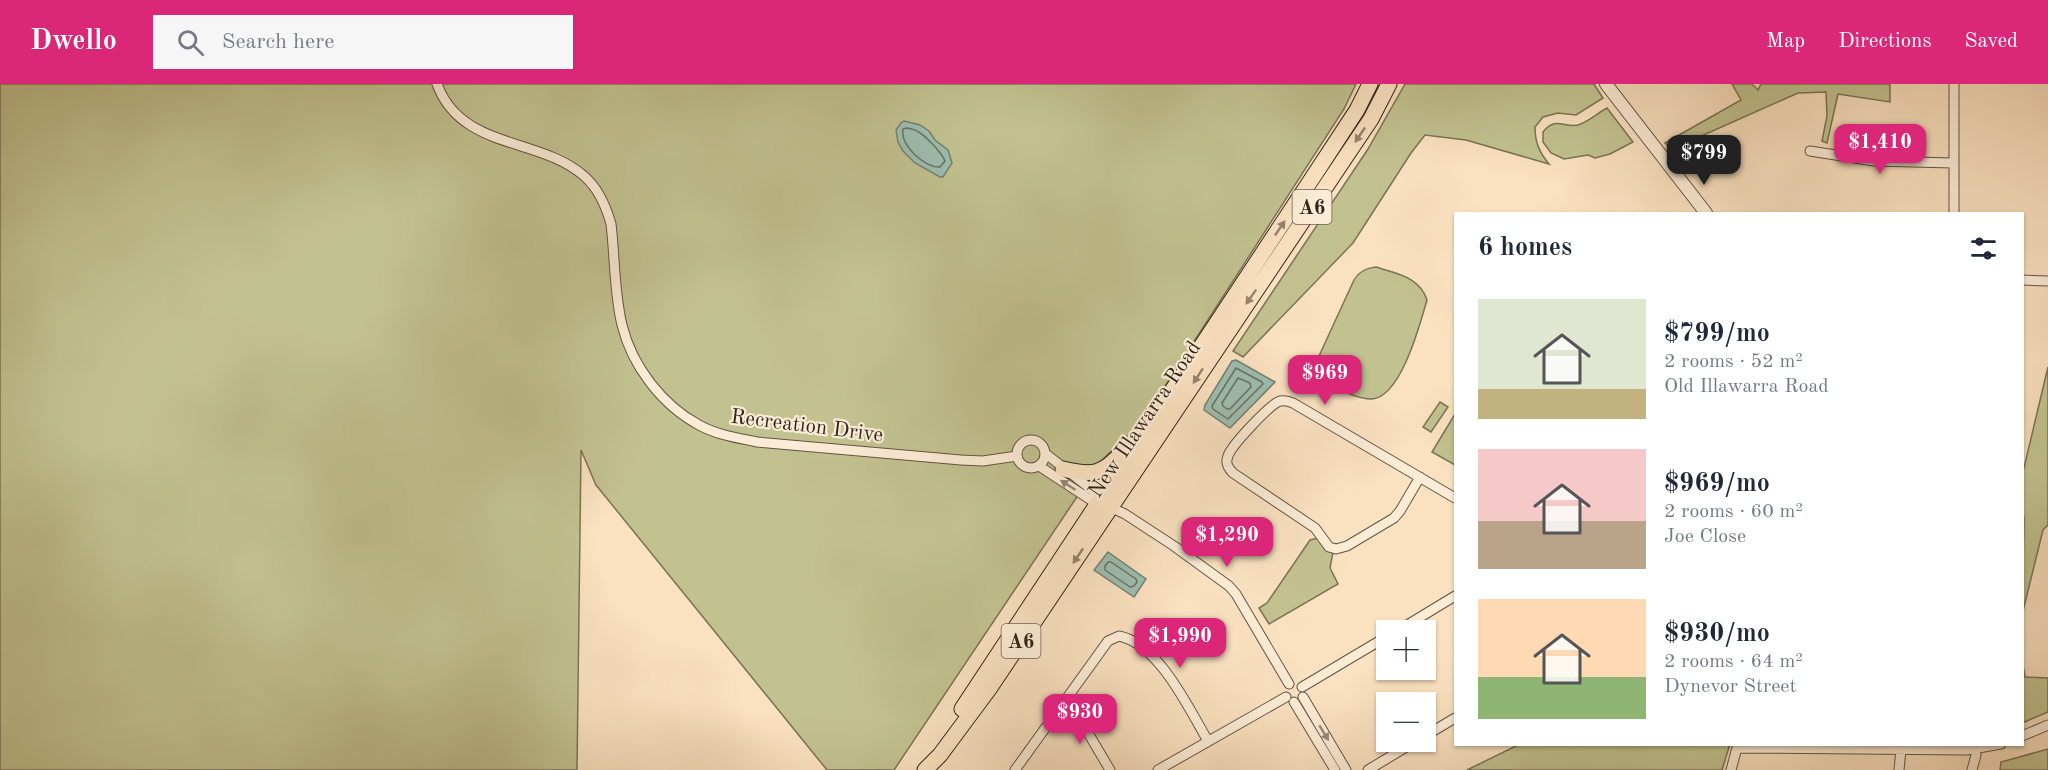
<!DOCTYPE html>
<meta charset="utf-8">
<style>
:root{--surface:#fff;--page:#f6f6f7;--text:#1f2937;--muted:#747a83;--accent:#db2777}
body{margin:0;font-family:"Old Standard TT",serif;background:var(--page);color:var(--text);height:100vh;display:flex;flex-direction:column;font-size:22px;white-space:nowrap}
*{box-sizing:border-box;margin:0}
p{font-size:20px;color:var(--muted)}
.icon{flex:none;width:33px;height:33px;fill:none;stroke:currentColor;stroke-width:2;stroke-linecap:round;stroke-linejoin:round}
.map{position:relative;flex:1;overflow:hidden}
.details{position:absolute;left:1454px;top:128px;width:570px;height:534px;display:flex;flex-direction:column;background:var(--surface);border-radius:0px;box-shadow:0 2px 4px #0004}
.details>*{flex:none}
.buttons{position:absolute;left:1376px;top:536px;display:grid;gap:12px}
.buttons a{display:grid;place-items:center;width:60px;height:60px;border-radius:0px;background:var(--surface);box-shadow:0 2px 4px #0004;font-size:30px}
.price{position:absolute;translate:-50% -51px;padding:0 14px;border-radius:12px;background:var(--accent);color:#fff;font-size:20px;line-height:39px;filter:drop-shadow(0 2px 3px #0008)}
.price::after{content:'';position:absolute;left:50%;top:36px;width:18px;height:14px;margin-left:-9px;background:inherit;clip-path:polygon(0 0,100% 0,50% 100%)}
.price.current{background:#222;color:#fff}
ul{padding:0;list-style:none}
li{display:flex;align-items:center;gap:18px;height:150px;padding:0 24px}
li span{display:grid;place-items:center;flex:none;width:168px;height:120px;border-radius:0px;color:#555}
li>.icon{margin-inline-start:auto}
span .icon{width:72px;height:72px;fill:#fffc;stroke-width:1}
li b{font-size:26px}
h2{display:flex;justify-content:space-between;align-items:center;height:72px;padding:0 24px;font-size:26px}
header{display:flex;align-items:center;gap:36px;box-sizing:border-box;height:84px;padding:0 30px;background:var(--accent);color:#fff}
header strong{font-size:28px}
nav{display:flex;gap:33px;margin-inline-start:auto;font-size:21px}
.search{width:420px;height:54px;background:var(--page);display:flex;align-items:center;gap:15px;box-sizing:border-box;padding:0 21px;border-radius:0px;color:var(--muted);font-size:22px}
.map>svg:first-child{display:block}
</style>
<header>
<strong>Dwello</strong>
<div class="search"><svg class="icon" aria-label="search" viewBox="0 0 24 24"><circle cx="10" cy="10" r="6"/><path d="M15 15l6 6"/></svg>Search here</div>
<nav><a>Map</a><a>Directions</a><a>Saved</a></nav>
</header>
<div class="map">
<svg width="2048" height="686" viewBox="0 0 2048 686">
<rect width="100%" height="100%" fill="#fae1c0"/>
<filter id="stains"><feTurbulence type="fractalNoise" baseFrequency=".00333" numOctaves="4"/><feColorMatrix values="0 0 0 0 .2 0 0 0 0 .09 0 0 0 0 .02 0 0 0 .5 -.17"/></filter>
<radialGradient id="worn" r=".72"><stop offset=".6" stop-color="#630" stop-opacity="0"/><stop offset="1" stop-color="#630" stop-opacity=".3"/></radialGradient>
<path fill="#c2c290" stroke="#797456" stroke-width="1.5" d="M0 0H1356L1344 25 1142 338 1101 377 894 686H827L596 401 581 366 577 686H0Z
M1405 0H1594L1603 14 1576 31 1558 29 1543 33 1535 43C1535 58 1539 68 1549 80L1466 56 1425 51 1411 69 1353 159 1243 273 1233 267 1368 65Z
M1732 0H1752L1758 6 1761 0H1890V18L1838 10 1827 59 1822 57 1827 32 1826 8 1798 9 1672 65 1665 59 1741 16Z
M1607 24 1633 58 1610 70 1595 74 1588 71 1564 75 1551 69 1543 58V48C1556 32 1564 44 1578 41 1588 38 1599 28 1607 24Z
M1376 183C1397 190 1420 193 1427 216 1420 240 1401 313 1372 315 1354 315 1335 303 1320 296L1315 283 1319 272 1354 196C1359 187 1366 184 1376 183Z
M2048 283V441L2043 446 2022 531 2024 433 2022 432V392Z
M1440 318 1448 323 1431 348 1423 343Z
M1455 330V381L1432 368Z
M1318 454 1333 468 1330 484 1338 500 1269 540 1259 524 1267 519 1310 456Z
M2022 576 2025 593 2048 594V628L2022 639Z
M1520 660H1730L1722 686H1467Z
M2048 665V686H2000L2001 678Z"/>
<path fill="#9ebeb0" stroke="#728174" stroke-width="1.5" d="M904 37 920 41 929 47 935 56 948 66 952 79 943 93H940L915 79 903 67 898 58 896 46 901 39Z
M1236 276 1275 298 1230 344 1204 326 1205 321 1232 277Z
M1108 468 1146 495 1134 513 1094 486Z"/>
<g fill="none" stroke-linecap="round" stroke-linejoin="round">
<path stroke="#677266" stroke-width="1.5" d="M907 44C910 45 914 45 917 47 925 51 942 69 945 77L940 83C925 84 900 62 903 45Z
M1236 284 1262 298 1263 300 1228 335 1213 325 1212 322Z
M1238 294 1250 299 1251 303 1230 325H1227L1223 322 1222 319Z
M1108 478H1111L1136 495 1137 498 1134 502 1130 503 1105 486V482Z"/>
<g stroke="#625544" stroke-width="11">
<path id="minor" d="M437 0C461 66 540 53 584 92 598 104 606 122 611 140 615 173 614 208 622 241 632 282 662 321 699 341 717 351 738 354 757 358L961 376 983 377 1017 372
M1810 67 1874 77 1953 79
M1954 129V0
M2022 196 2048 197
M1017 370a14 14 0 1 1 28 0a14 14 0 1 1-28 0Z
M1046 370 1105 416
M1039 382 1097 420 1110 423 1125 430 1174 462 1229 502 1236 510 1289 600
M1420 393 1400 427 1394 434 1347 462 1336 465 1329 463 1315 444 1233 389C1228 384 1225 379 1228 372 1231 362 1270 320 1280 317 1285 316 1289 317 1293 319L1455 414
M1399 546 1455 512
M1302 603 1386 553
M1303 613 1346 686
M1294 618 1335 686
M1059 626 1087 647 1110 686
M1425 652 1455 634
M2022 652 2048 641
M1738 664 1967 666 2001 660
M1015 686 1108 557 1119 552C1159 560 1189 625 1208 657
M1158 686 1286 613
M1368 686 1416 657
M1731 686 1738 660
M1899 686 1901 666
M1972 686 1976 671 1975 665"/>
</g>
<g stroke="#625544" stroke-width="14">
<path id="tertiary" d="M1606 0 1706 129"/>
</g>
<g stroke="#30261b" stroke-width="17">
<path id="trunk" d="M1063 385C1092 392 1103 391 1123 367
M962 625 1317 87 1357 26 1370 0
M925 686 940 671 989 605 1371 35 1389 0"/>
</g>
<use href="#minor" stroke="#fcecd6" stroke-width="9"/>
<use href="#tertiary" stroke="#fcecd6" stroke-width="12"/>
<use href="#trunk" stroke="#fae1c0" stroke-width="15"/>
</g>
<defs><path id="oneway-solid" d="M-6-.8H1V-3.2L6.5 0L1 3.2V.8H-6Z" transform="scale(1.5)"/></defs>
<g fill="#95846e">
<use href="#oneway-solid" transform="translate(1360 51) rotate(124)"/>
<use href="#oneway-solid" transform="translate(1280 144) rotate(-56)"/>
<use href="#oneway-solid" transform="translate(1251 213) rotate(125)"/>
<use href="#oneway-solid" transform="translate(1198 292) rotate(123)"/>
<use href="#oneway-solid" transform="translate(1078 472) rotate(124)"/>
</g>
<g fill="#968978">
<use href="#oneway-solid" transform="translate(1068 401) rotate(-147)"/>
<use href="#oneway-solid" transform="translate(1324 649) rotate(59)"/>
</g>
<g text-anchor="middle" stroke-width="4.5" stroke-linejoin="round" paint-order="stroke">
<g fill="#fcecd6" stroke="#6d6153" stroke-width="1.5">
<rect x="1292.5" y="106" width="39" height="34" rx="4.5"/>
<rect x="1001.5" y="540" width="39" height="34" rx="4.5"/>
</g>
<g font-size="20" font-weight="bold" fill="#30261b">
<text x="1312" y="130">A6</text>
<text x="1021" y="564">A6</text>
</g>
<g font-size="21" fill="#30261b" stroke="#fcecd6">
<text transform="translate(1144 335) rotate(-56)" y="7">New Illawarra Road</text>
<text transform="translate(807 341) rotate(7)" y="7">Recreation Drive</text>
</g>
</g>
<rect width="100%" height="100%" filter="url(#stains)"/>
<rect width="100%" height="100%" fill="url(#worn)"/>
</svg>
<div class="buttons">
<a>+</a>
<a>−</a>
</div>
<b class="price" style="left:1880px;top:91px">$1,410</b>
<b class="price current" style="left:1704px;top:102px">$799</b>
<b class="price" style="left:1325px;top:322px">$969</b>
<b class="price" style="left:1227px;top:484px">$1,290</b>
<b class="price" style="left:1180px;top:585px">$1,990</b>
<b class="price" style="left:1080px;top:661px">$930</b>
<section class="details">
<h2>6 homes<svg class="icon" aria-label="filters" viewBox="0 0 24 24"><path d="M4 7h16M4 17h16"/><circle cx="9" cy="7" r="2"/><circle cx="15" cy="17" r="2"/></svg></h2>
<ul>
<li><span style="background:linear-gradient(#dfe7d0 75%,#c2b280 0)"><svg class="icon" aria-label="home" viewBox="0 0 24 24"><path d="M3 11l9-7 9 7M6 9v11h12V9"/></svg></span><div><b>$799/mo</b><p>2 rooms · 52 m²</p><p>Old Illawarra Road</p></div></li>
<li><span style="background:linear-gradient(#f6c9c9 60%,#b9a48a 0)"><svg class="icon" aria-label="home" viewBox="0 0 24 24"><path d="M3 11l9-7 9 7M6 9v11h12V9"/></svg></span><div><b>$969/mo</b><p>2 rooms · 60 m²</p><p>Joe Close</p></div></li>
<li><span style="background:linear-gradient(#ffd9b3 65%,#8fb573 0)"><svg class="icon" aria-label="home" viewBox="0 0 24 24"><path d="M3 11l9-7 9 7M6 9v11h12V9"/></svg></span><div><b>$930/mo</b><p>2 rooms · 64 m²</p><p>Dynevor Street</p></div></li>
</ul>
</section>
</div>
